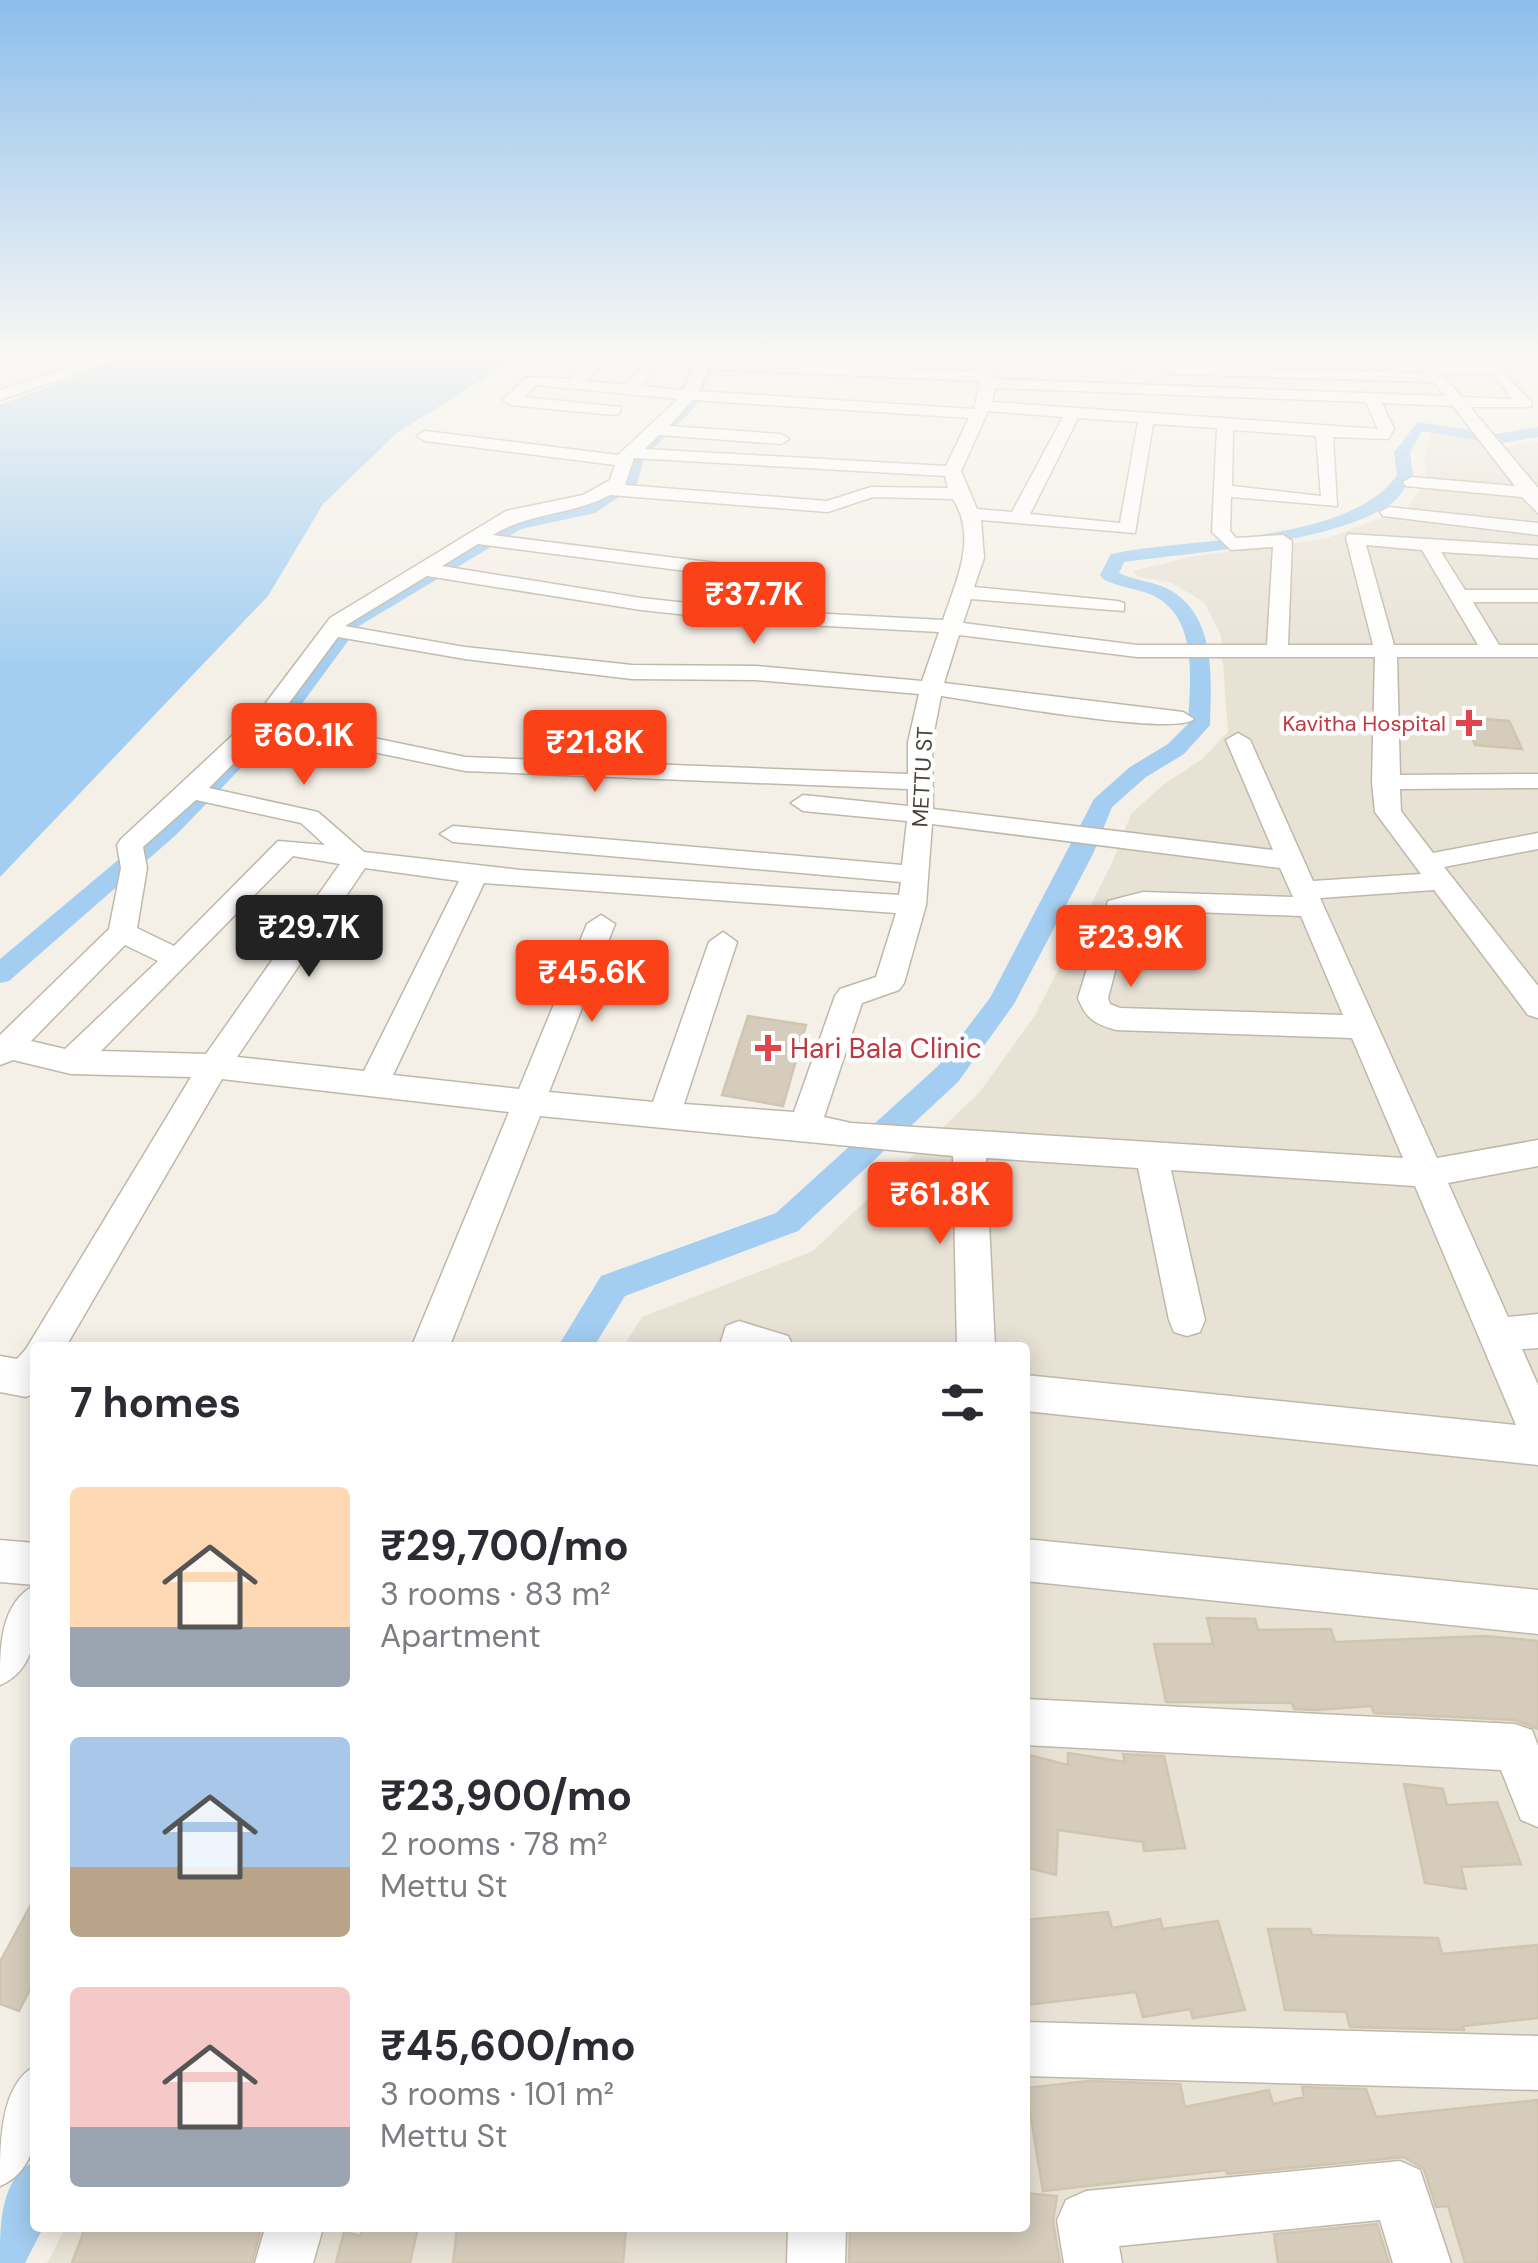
<!DOCTYPE html>
<meta charset="utf-8">
<style>
:root{--surface:#fff;--page:#f2f2f3;--text:#2b2b33;--muted:#7c7c81;--accent:#fb4117}
body{margin:0;font-family:"DM Sans",sans-serif;background:var(--page);color:var(--text);height:100vh;display:flex;flex-direction:column;font-size:38px;white-space:nowrap}
*{box-sizing:border-box;margin:0}
p{font-size:32px;color:var(--muted)}
.icon{flex:none;width:55px;height:55px;fill:none;stroke:currentColor;stroke-width:2;stroke-linecap:round;stroke-linejoin:round}
.map{position:relative;flex:1;overflow:hidden}
.details{position:absolute;left:30px;top:1342px;width:1000px;height:890px;display:flex;flex-direction:column;background:var(--surface);border-radius:10px;box-shadow:0 5px 25px #0003}
.details>*{flex:none}
.price{position:absolute;translate:-50% -85px;padding:0 22px;border-radius:10px;background:var(--accent);color:#fff;font-size:32px;line-height:65px;filter:drop-shadow(0 2px 5px #0008)}
.price::after{content:'';position:absolute;left:50%;top:60px;width:30px;height:22px;margin-left:-15px;background:inherit;clip-path:polygon(0 0,100% 0,50% 100%)}
.price.selected{background:#222;color:#fff}
ul{padding:0;list-style:none}
li{display:flex;align-items:center;gap:30px;height:250px;padding:0 40px}
li span{display:grid;place-items:center;flex:none;width:280px;height:200px;border-radius:10px;color:#555}
li>.icon{margin-inline-start:auto}
span .icon{width:120px;height:120px;fill:#fffc;stroke-width:1}
li b{font-size:42px}
h2{display:flex;justify-content:space-between;align-items:center;height:120px;padding:0 40px;font-size:42px}
.map>svg:first-child{display:block}
</style>
<div class="map">
<svg width="1538" height="2263" viewBox="0 0 1538 2263">
<rect width="100%" height="100%" fill="#f4f0e7"/>
<path fill="#e8e2d5" d="M1432 433 1506 447 1538 442V2263H47L65 2228H1025V1348L623 1347 642 1317 813 1251 979 1093 1034 1017 1112 863 1131 814 1163 785 1201 760 1228 732 1221 635 1204 602 1172 583 1137 576 1133 571 1195 556 1325 539 1407 508 1427 479 1424 455Z"/>
<path fill="#a3cef1" d="M136 353H524L397 433 323 504 268 596 0 877V405Z"/>
<g fill="none" stroke-linecap="round" stroke-linejoin="round">
<path fill="#a3cef1" fill-rule="evenodd" d="M702 363 714 366 696 406 644 458 637 485 595 513 521 529 359 626 298 709 177 834 9 981 0 983V959L161 824 284 701 345 618 509 521 584 505 624 480 629 457 685 401Z
M1418 422 1496 434 1538 427V437L1496 444 1422 431 1410 452 1413 475C1406 486 1400 498 1389 505 1330 544 1196 552 1124 562L1119 573C1135 581 1154 581 1170 590 1217 617 1211 679 1210 725L1184 754 1146 777 1112 807 1093 854 1014 1004 958 1082 798 1231 625 1296 593 1348H557L601 1276 776 1213 938 1066 990 998 1094 799 1130 767 1168 744 1188 724C1190 681 1199 619 1154 596 1138 588 1119 588 1103 579L1100 575 1111 554C1188 537 1350 544 1397 475L1394 452Z
M35 2161V2228H43L25 2263H0C0 2224 0 2178 35 2161Z"/>
</g>
<path fill="#d5ccbc" stroke="#d0c5b0" stroke-width="2.5" d="M1464 717 1509 721 1522 749 1475 745Z
M748 1016 806 1025 783 1106 722 1095Z
M1207 1618 1255 1619 1258 1630 1331 1629 1335 1642 1485 1636 1538 1641V1729L1515 1720 1374 1713 1371 1706 1316 1710 1294 1709 1292 1703 1166 1702 1154 1644H1213Z
M1068 1753 1125 1762 1123 1754 1164 1756 1185 1848 1144 1851 1143 1842 1058 1830 1056 1875 1025 1867V1754L1068 1765Z
M1404 1784 1443 1789 1447 1805 1497 1802 1521 1864 1461 1867 1466 1889 1425 1883Z
M35 1897V1980L19 2011 0 2004V1962Z
M1108 1912 1112 1928 1160 1919 1163 1929 1218 1921 1245 2010 1193 2018 1190 2009 1143 2017 1136 1992 1025 2005V1920Z
M1268 1929H1310L1312 1935 1438 1938 1442 1954 1538 1945V2018L1463 2026 1464 2030 1350 2027 1346 2012 1285 2010Z
M1088 2081 1180 2084 1185 2107 1269 2090 1273 2104 1304 2097 1302 2087 1366 2089 1376 2117 1538 2100V2263H1465L1448 2206 1436 2207 1424 2169 1404 2157 1227 2174 1226 2170 1043 2191 1026 2088Z
M1025 2193 1057 2196 1053 2221 1060 2263H849L850 2228H1025Z
M1377 2224 1389 2263H1278L1274 2234Z
M85 2228H261L252 2263H72Z
M362 2228H418L410 2263H336L344 2232 361 2236Z
M457 2228 626 2229 623 2263H453Z"/>
<g fill="none" stroke-linecap="round" stroke-linejoin="round">
<g stroke="#bfb8aa" stroke-width="3">
<path id="minor" d="M114 353H136L0 400V390Z
M599 353H615L586 381 626 385 653 353H668L641 386 683 390 702 353H716L713 360 976 372 968 353H982L994 379 1445 396 1433 382 1173 374 1166 370 1173 366 1425 373 1409 353H1424L1433 364 1486 365 1476 353H1491L1504 367 1503 373 1531 401V407H1470L1538 488V513L1522 497 1406 486 1403 482 1412 477 1515 486 1453 406 1382 403 1394 429 1388 439 1333 437 1337 506 1231 497 1230 531 1236 538 1283 535 1292 541 1288 645H1373L1346 538 1348 534 1538 546V558L1441 552 1465 590H1538V602H1473L1499 645H1538V657H1397L1400 775 1538 774V788L1400 789 1401 811 1433 853 1538 833V849L1444 867 1538 986V1018L1528 1015 1434 890 1320 898 1437 1158 1538 1140V1166L1448 1183 1508 1317 1538 1314V1348L1522 1349 1538 1385V1465L1025 1411V1375L1516 1425 1415 1186 1171 1170 1205 1320 1200 1332 1187 1336 1174 1332 1169 1320 1138 1168 986 1158 995 1348H957L953 1156 540 1116 449 1348H411L509 1112 222 1079 65 1348H35V1393L26 1397 0 1392V1356L17 1359 26 1349 191 1077 71 1074 13 1060 0 1065V1035L109 929 121 868 117 845 121 839 262 708 330 618 506 511 583 495 610 480 615 465 425 441 417 436 425 431 618 455 678 399 536 385 524 397 620 407V413L614 415 511 405 503 400 527 377 570 379ZM709 369 980 381V383L974 409 698 391ZM1441 373 1494 374 1512 399 1462 397ZM995 388 1366 402 1378 429 992 402ZM693 400 969 418 946 466 645 449 659 435 781 444 789 439 781 434 669 426ZM988 411 1063 417 1012 512 977 509 961 471ZM1078 418 1138 422 1120 523 1030 514ZM1153 424 1217 428 1212 532 1231 550 1273 547 1267 645H1137L963 623 971 599 1124 611V603L1117 601 974 587 984 558 981 520 1135 533ZM1233 430 1316 436 1321 496 1232 486ZM634 458 945 476 948 488 871 487 827 501 625 485ZM610 495 828 512 873 497 953 499C978 538 956 581 943 620L753 610 641 598 442 566 478 544 740 578 750 572 740 566 493 535C530 512 573 515 610 495ZM1366 545 1422 550 1478 645H1394ZM427 576 641 610 753 622 939 632 922 681 756 666 632 665 465 647 345 626ZM959 635 1137 657H1375L1372 782 1375 812 1421 874 1313 881 1250 740 1238 733 1226 740 1273 850 933 809 932 742 941 696C977 701 1177 737 1194 719L1183 712 944 683ZM338 637 465 659 632 679 756 680 919 694 908 742V774L465 757 278 718ZM267 730 465 771 908 789V806L803 795 791 803 803 811 907 821 902 865 453 826 440 834 453 842 901 882 899 895 520 870 364 852 318 812 209 788ZM196 800 301 823 325 845 278 841 174 946 137 928 147 868 143 847ZM932 824 1280 868 1293 897 1143 892 1108 901 1078 998C1086 1019 1095 1024 1116 1030L1352 1038 1403 1158 851 1123 824 1117 862 1003 899 990 904 983 926 905ZM293 856 340 864 206 1054 101 1051ZM365 868 459 881 364 1071 237 1057ZM484 883 896 913 876 977 840 989 835 996 794 1112 684 1104 737 942 723 932 709 942 653 1102 549 1092 615 924 601 915 587 924 519 1089 393 1075ZM1143 910 1301 916 1343 1015 1120 1008 1110 1004 1108 998 1130 913ZM125 945 158 961 65 1049 31 1041Z
M1115 353H1129L1133 372H1123Z
M1389 507 1538 523V535L1383 516 1380 512Z
M739 1321 788 1336 794 1348H719L726 1326Z
M1025 1539 1538 1590V1634L1025 1581Z
M0 1540 35 1543C35 1588 51 1664 0 1685 0 1647 0 1603 35 1585L0 1582Z
M1025 1699 1515 1724 1532 1730 1538 1746V1827L1521 1820 1501 1770 1025 1745Z
M1025 2022 1538 2036V2090L1025 2076Z
M35 2066C35 2109 47 2166 0 2186 0 2143 0 2085 35 2066Z
M1400 2161 1420 2170 1451 2263H1393L1380 2220 1119 2246 1122 2263H1064L1057 2220 1066 2200 1086 2191Z
M265 2228H323L313 2263H255Z
M788 2228H846L845 2263H787Z"/>
</g>
<use href="#minor" fill="#fff" fill-rule="evenodd"/>
</g>
<linearGradient id="sky" x2="0" y2="1"><stop stop-color="#8cbeec"/><stop offset="0.53" stop-color="#faf8f4"/><stop offset="1" stop-color="#faf8f4" stop-opacity="0"/></linearGradient>
<rect width="1538" height="670" fill="url(#sky)"/>
<g fill="#e0444e" stroke="#fff" stroke-width="4">
<path d="M1464 708h10v10h10v10h-10v10h-10v-10h-10v-10h10z"/>
<path d="M763 1033h10v10h10v10h-10v10h-10v-10h-10v-10h10z"/>
</g>
<g text-anchor="middle" stroke-width="9" stroke-linejoin="round" paint-order="stroke">
<g font-size="22" fill="#be3a42" stroke="#fff" text-anchor="end">
<text x="1446" y="731">Kavitha Hospital</text>
</g>
<g font-size="22" fill="#474136" stroke="#fff">
<text transform="translate(922 777) rotate(-87)" y="8">METTU ST</text>
</g>
<g font-size="28" fill="#be3a42" stroke="#fff" text-anchor="start">
<text x="790" y="1058">Hari Bala Clinic</text>
</g>
</g>
</svg>
<b class="price" style="left:754px;top:647px">₹37.7K</b>
<b class="price" style="left:304px;top:788px">₹60.1K</b>
<b class="price" style="left:595px;top:795px">₹21.8K</b>
<b class="price selected" style="left:309px;top:980px">₹29.7K</b>
<b class="price" style="left:1131px;top:990px">₹23.9K</b>
<b class="price" style="left:592px;top:1025px">₹45.6K</b>
<b class="price" style="left:940px;top:1247px">₹61.8K</b>
<section class="details">
<h2>7 homes<svg class="icon" aria-label="filters" viewBox="0 0 24 24"><path d="M4 7h16M4 17h16"/><circle cx="9" cy="7" r="2"/><circle cx="15" cy="17" r="2"/></svg></h2>
<ul>
<li><span style="background:linear-gradient(#ffd9b3 70%,#9aa5b1 0)"><svg class="icon" aria-label="home" viewBox="0 0 24 24"><path d="M3 11l9-7 9 7M6 9v11h12V9"/></svg></span><div><b>₹29,700/mo</b><p>3 rooms · 83 m²</p><p>Apartment</p></div></li>
<li><span style="background:linear-gradient(#a9c7e8 65%,#b9a48a 0)"><svg class="icon" aria-label="home" viewBox="0 0 24 24"><path d="M3 11l9-7 9 7M6 9v11h12V9"/></svg></span><div><b>₹23,900/mo</b><p>2 rooms · 78 m²</p><p>Mettu St</p></div></li>
<li><span style="background:linear-gradient(#f6c9c9 70%,#9aa5b1 0)"><svg class="icon" aria-label="home" viewBox="0 0 24 24"><path d="M3 11l9-7 9 7M6 9v11h12V9"/></svg></span><div><b>₹45,600/mo</b><p>3 rooms · 101 m²</p><p>Mettu St</p></div></li>
</ul>
</section>
</div>
